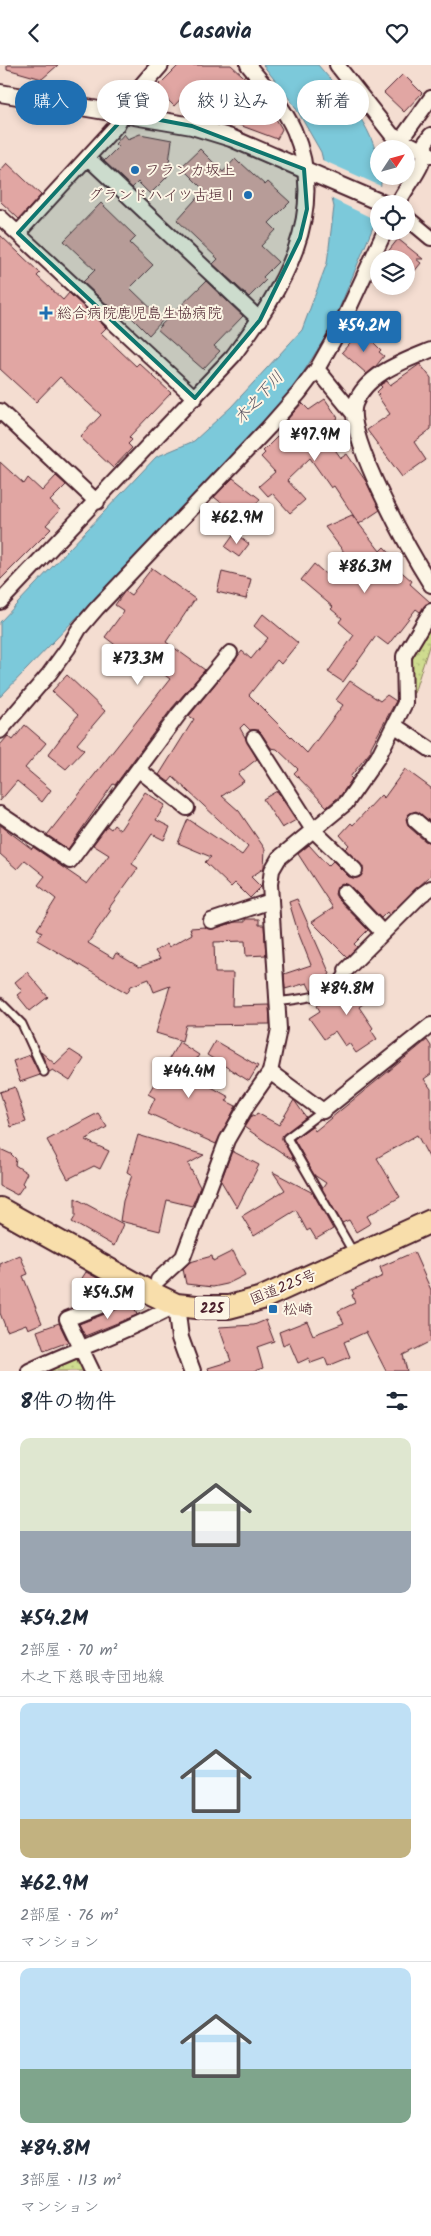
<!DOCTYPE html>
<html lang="ja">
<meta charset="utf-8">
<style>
:root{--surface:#fff;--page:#f6f6f7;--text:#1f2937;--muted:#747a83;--line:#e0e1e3;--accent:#1f6fb2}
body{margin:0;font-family:Kalam,"Klee One",sans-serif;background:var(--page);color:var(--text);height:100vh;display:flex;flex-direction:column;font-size:19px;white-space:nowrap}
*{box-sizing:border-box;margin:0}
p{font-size:16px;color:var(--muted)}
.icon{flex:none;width:28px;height:28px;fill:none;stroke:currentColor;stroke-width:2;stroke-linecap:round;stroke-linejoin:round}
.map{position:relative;height:1306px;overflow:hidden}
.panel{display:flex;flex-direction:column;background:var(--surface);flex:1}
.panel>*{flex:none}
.guide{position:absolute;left:15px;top:15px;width:401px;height:45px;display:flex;gap:10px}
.needle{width:32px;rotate:54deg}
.buttons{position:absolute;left:370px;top:75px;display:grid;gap:10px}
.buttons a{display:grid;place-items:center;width:45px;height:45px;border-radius:50%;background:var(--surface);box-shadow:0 2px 8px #0003;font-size:25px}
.price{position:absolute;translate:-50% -42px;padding:0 11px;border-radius:5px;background:#fff;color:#222;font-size:16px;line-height:32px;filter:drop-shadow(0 1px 2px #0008)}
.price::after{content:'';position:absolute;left:50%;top:30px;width:15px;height:11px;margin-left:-8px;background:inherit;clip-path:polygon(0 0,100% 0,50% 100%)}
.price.current{background:var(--accent);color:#fff}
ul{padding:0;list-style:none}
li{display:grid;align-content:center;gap:10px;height:265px;padding:0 20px}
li+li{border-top:1px solid var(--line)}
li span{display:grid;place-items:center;height:155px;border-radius:10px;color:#555}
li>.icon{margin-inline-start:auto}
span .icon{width:90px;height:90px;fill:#fffc;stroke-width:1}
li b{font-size:21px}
h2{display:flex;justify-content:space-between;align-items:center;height:60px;padding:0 20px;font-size:21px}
.chip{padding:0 18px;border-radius:22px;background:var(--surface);box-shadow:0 2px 8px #0003;font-size:18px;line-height:45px}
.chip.current{background:var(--accent);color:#fff}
header{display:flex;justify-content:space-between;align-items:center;height:65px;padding:0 20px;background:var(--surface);font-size:22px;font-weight:700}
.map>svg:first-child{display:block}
</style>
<header><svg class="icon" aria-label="back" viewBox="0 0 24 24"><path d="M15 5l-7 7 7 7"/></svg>Casavia<svg class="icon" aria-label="heart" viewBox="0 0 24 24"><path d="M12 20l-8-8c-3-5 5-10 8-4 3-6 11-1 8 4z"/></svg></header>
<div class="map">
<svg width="431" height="1306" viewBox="0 0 431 1306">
<defs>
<pattern id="park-dots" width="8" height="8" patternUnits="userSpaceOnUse" patternTransform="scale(1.25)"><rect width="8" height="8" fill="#cfdc8f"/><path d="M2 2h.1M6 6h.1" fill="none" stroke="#b3bc7c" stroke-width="1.8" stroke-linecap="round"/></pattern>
</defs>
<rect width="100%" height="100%" fill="#f4ddd1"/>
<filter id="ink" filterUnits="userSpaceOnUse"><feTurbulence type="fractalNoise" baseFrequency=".02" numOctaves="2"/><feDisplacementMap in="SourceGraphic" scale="10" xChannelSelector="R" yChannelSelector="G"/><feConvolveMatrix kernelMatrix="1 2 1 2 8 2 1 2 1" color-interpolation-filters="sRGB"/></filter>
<g filter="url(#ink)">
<path fill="url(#park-dots)" stroke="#8c7e5d" d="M431 559V575L414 628 410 631C406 594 413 590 431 559Z
M80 1290 88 1306H50Z"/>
<path fill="#7cc9da" stroke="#688594" d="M263 0H318C346 33 379 66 379 111H382L376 155 331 263 286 335 0 632V557L156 392 194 376 231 342 302 265 327 198 334 142 321 87 294 40Z"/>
<path fill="#f4ddd1" d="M320 94 383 122 381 139H379L378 156 330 133Z"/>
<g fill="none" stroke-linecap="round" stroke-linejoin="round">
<path stroke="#688594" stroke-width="5" d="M387 111H392"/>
</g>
<path fill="#e1a6a3" stroke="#4a1f2b" d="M7 0H58L42 14 7 4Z
M179 0H231L252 19 246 26 266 41 263 49 276 54 282 64 277 74 234 58 211 38 208 41 190 24 174 41 156 23Z
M403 9 422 28 404 47 384 28Z
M124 69 128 74 140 69 172 75 167 112 150 129 138 117 132 123 104 96 118 82 115 79Z
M200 84 223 107 235 94 240 99 241 98 265 120 268 117 290 137 269 158 276 165 261 181 278 197 263 212 266 215 249 232 213 199 218 194 177 155 204 125 181 102Z
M7 98 41 130 19 154 0 136V106Z
M101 138 136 172 130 178 153 200 130 223 163 255 149 270 123 244 118 250 83 217 95 205 64 176Z
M0 170 40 208 37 211 63 235 69 228 106 263 101 268 136 301 139 298 171 328 129 372 132 375 128 379 132 383 113 403 80 372 101 350 60 312 36 337 0 304Z
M398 174 423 194H416L421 198 406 217V194H382Z
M206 216 243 251 214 281 220 286 203 304 157 264Z
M361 265 381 285 379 287 384 291 376 301 367 309 342 287Z
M420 299 431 313V364L414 377 426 395 402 412 367 365 390 349 377 330 379 329 377 327 382 322 380 320 387 316 390 320Z
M325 334 338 353 334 356 339 363 326 372 341 393 347 389 367 418 380 445 359 459 334 421 331 423 310 393 287 415 305 435 290 448 272 428 268 431 259 421 275 407 261 392 265 388 263 386 289 360 285 357 302 338 309 345Z
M0 397 24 419 28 413 42 426 56 411 66 420 50 436 60 445 46 460 51 464 0 515Z
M233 413 260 434 243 455 214 432Z
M352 450 380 486 384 482 400 499 396 502 412 516 410 519 430 537 420 547 416 544 388 580 376 571 343 617 328 607 354 570 339 557 342 553 331 544 333 542 301 515 314 499 337 519 353 499 325 462Z
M235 468 249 479 239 492 225 482Z
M152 503 195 534 166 577 205 605 172 643 115 720 113 719 68 784 47 770 170 614 132 585 128 590 105 572 124 546 115 540 125 526 131 530Z
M222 507 251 514 246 534 217 527Z
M263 549 298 578 281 599 277 595 249 630 307 688 343 640 336 635 350 616 380 636 387 630 396 636 371 682V686L350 712 352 714 342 729 327 742 294 708 298 704 277 684 271 683 261 668 258 665H250L244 659 240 663 257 694 238 709 244 716 222 731 239 746 265 784 264 803 251 812 261 822 250 833 235 818 231 822 205 797 211 792 178 778 188 754 242 790 248 782 173 712 169 717 159 710 194 654 189 651 242 586 251 594 268 573 254 561Z
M67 610 105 646 77 679 84 685 66 704 48 690 78 650 52 626Z
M25 660 46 678 25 703 51 725 42 737 17 716 0 736V680L8 671 13 675Z
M405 704 431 723V757L416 746 409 749 406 754 409 762 425 776 431 778V810L389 850 387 847 381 853 350 821 342 818 338 821 335 829 337 833 368 865 354 879 357 882 347 892 312 857 333 843 298 789 309 780 328 801 333 796 349 812 357 813 361 811 363 802 345 784 349 780 340 770 351 758 353 760 381 730 384 733Z
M277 726 296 755 282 763 263 734Z
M145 727 165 740 156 755 170 762 164 775 152 769 132 799 138 803 109 843 111 845 88 878 113 893 116 888 139 902 160 894 155 886 167 879 169 882 192 869 190 863 205 862 213 864 234 857H245V854H259V860H264L266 890 246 891 245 876 214 877 215 908H233L232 941 269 940 270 959 186 960 182 976 156 968 170 921 154 927 149 914 131 921 127 928 37 875 42 867 37 864 56 834 38 820 45 811 25 795 17 804 0 789V760L32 784 33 782 87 819 109 790 93 780 107 761 111 764 114 760 120 765Z
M297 834 330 909 311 926 307 918 285 924 284 909 311 900 298 867 289 837Z
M27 907 48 932 30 946 17 930 22 926 15 917Z
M361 911 374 931 359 942 373 963 371 965 377 974 356 988 349 978 345 981 335 966 324 974 309 953 320 946 317 941Z
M427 975 431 981V1009L424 1014 431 1024V1096L417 1070 377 1093 400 1132 367 1151 371 1158 356 1167 349 1155 342 1158 322 1124 326 1118 314 1110 294 1074 312 1061 315 1066Z
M215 976 258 1001 249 1016 207 990Z
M179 977 199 990 187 1008 229 1032 226 1036 236 1041 216 1079 148 1048 155 1033 148 1029Z
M70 985 84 994 70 1016 53 1005 49 1007 41 987 55 999Z
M30 990 40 1010 20 1017 13 996Z
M15 1022 26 1057 11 1062 0 1027Z
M294 1035 306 1052 282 1073 294 1096 244 1062 252 1050 255 1051 257 1048 279 1060Z
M98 1048 107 1062 85 1075 109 1086 100 1104 94 1101 68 1114 47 1075Z
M138 1070 204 1090 188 1099 200 1122 192 1141 167 1135 160 1166 120 1156 123 1136 132 1110 127 1107Z
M0 1084 11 1089 16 1094 15 1100 27 1108 22 1118 24 1120 17 1130 0 1121Z
M232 1086 259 1100 237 1143 221 1116Z
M273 1107 313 1128 333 1164 316 1174 310 1164 307 1166 296 1145 254 1171 242 1151 285 1125Z
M75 1133 123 1159 114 1181 72 1157 75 1152Z
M233 1186 245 1210 227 1219 213 1222 186 1219 183 1204 190 1197 212 1191 213 1196Z
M414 1187 431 1225V1276L403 1290 407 1306H386L366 1267 344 1277 350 1292 328 1301 325 1293 311 1298 309 1293 298 1298 289 1277 283 1280 279 1267 307 1256 313 1270 344 1258 338 1246 355 1238 352 1230 354 1229 352 1225 383 1211 380 1202Z
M20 1190 28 1209 23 1211 42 1258 28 1264 26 1259 7 1266 0 1248V1199Z
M86 1207 112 1221 107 1229 92 1235 75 1224Z
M133 1238 137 1250 85 1271 79 1259Z
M266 1255 274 1276 257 1282 263 1303 254 1306H209L208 1303 231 1296 219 1262 254 1260Z
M59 1258 68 1277 44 1286 37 1266Z"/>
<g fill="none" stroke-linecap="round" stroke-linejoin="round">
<g stroke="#4a1f2b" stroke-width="11">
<path id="service" d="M0 937 22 959 44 1007
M278 937C312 931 325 936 346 905
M323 1046 287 1073 353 1187"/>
</g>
<g stroke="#4a1f2b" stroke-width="18">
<path id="minor" d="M337 0 392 70 431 90
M402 73 431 33
M88 93 260 255
M398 139C406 120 428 100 425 78L431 70
M0 152 195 333
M406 152 431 173
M18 168 117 60 123 48
M431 285C404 296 366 309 355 339 344 370 412 490 431 520
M317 304 353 348
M0 346 97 437
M0 537 233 291C282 225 330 149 294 65 283 41 264 20 248 0
M394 660 431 685
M0 666 49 609 68 583 79 564 97 543 269 362 299 328 317 304 338 267 385 166
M254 673 313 765 355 805
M139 705 187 743
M0 749 70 796 179 649 230 588
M415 755 431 769
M344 827 383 868
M211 856 271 836
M346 905 421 830 431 823
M270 1007 323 1046 431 960
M158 1215 183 1192 227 1075 249 1037 270 1007 279 964 270 819 272 805 279 793 346 738 378 692 405 638 404 591 431 546
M29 1306C78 1283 129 1266 176 1240
M92 1306 67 1254 131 1229"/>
</g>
<g stroke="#4a1f2b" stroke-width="20">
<path id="tertiary" d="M0 28 192 61 231 73 384 139
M123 48 128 37 160 0
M176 1240 180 1273 192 1306"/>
</g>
<g stroke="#4a1f2b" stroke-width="26">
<path id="trunk" d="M0 1144 149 1227 176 1240 196 1242H229L262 1233 431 1156"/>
</g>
<use href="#service" stroke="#fcf5e5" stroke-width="7"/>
<use href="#minor" stroke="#fcf5e5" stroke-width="14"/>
<use href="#tertiary" stroke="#fcf5e5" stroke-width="16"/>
<use href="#trunk" stroke="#f8deab" stroke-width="22"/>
</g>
</g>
<path fill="#0f766e" fill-opacity="0.2" stroke="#0f766e" stroke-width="4" stroke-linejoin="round" d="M123 48 192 61 304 104 307 144 300 173 260 255 195 333 18 168 117 60Z"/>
<g fill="#1f6fb2" stroke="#fcf5e5" stroke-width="2">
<circle cx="135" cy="105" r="5"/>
<circle cx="248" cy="130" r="5"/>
<path d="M43.5 240.5h5v5h5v5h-5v5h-5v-5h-5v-5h5z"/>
<rect x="268" y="1239" width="10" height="10" rx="2.5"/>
</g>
<g text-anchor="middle" stroke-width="4" stroke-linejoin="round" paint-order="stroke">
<rect fill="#fcf5e5" stroke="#7f5f63" stroke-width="1" x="194.5" y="1231.5" width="35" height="23" rx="4"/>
<g font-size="14" font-weight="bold" fill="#4a1f2b">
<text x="212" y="1248">225</text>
</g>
<g font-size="15" fill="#4a1f2b" stroke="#fcf5e5" text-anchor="start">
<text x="145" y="110">フランカ坂上</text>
<text x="238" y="135" text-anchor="end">グランドハイツ古垣Ⅰ</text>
<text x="57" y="253">総合病院鹿児島生協病院</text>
<text x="283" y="1249">松崎</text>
</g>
<g font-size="15" fill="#4a1f2b" stroke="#fcf5e5">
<text transform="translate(283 1222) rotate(-22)" y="5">国道225号</text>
</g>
<g font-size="16" font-style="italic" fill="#595260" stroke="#fcf5e5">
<text transform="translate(258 332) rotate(-48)" y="6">木之下川</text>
</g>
</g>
</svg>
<div class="buttons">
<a><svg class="needle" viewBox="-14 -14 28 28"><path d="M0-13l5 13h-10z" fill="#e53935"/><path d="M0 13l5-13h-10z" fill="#747a83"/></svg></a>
<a><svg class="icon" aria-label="locate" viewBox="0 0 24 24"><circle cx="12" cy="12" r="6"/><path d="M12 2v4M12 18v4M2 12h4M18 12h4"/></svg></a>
<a><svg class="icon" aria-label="layers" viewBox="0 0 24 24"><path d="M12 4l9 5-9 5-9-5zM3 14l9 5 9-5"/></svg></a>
</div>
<b class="price current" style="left:364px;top:288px">¥54.2M</b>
<b class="price" style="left:315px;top:397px">¥97.9M</b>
<b class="price" style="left:237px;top:480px">¥62.9M</b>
<b class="price" style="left:365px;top:529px">¥86.3M</b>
<b class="price" style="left:138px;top:621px">¥73.3M</b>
<b class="price" style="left:347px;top:951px">¥84.8M</b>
<b class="price" style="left:189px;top:1034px">¥44.4M</b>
<b class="price" style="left:108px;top:1255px">¥54.5M</b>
<div class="guide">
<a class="chip current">購入</a>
<a class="chip">賃貸</a>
<a class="chip">絞り込み</a>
<a class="chip">新着</a>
</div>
</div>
<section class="panel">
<h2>8件の物件<svg class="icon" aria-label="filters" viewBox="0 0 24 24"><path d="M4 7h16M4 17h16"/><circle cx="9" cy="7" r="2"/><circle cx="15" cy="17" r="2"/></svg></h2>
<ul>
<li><span style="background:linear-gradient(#dfe7d0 60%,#9aa5b1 0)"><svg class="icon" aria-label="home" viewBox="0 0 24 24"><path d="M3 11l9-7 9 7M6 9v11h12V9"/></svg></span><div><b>¥54.2M</b><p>2部屋 · 70 m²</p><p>木之下慈眼寺団地線</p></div></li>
<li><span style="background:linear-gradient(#bfe0f5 75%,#c2b280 0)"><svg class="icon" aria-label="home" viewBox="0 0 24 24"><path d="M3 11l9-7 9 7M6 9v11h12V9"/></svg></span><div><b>¥62.9M</b><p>2部屋 · 76 m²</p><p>マンション</p></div></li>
<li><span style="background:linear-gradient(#bfe0f5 65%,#7fa58c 0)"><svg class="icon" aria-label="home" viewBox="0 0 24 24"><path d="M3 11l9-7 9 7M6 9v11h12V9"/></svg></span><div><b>¥84.8M</b><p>3部屋 · 113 m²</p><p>マンション</p></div></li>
</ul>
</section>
